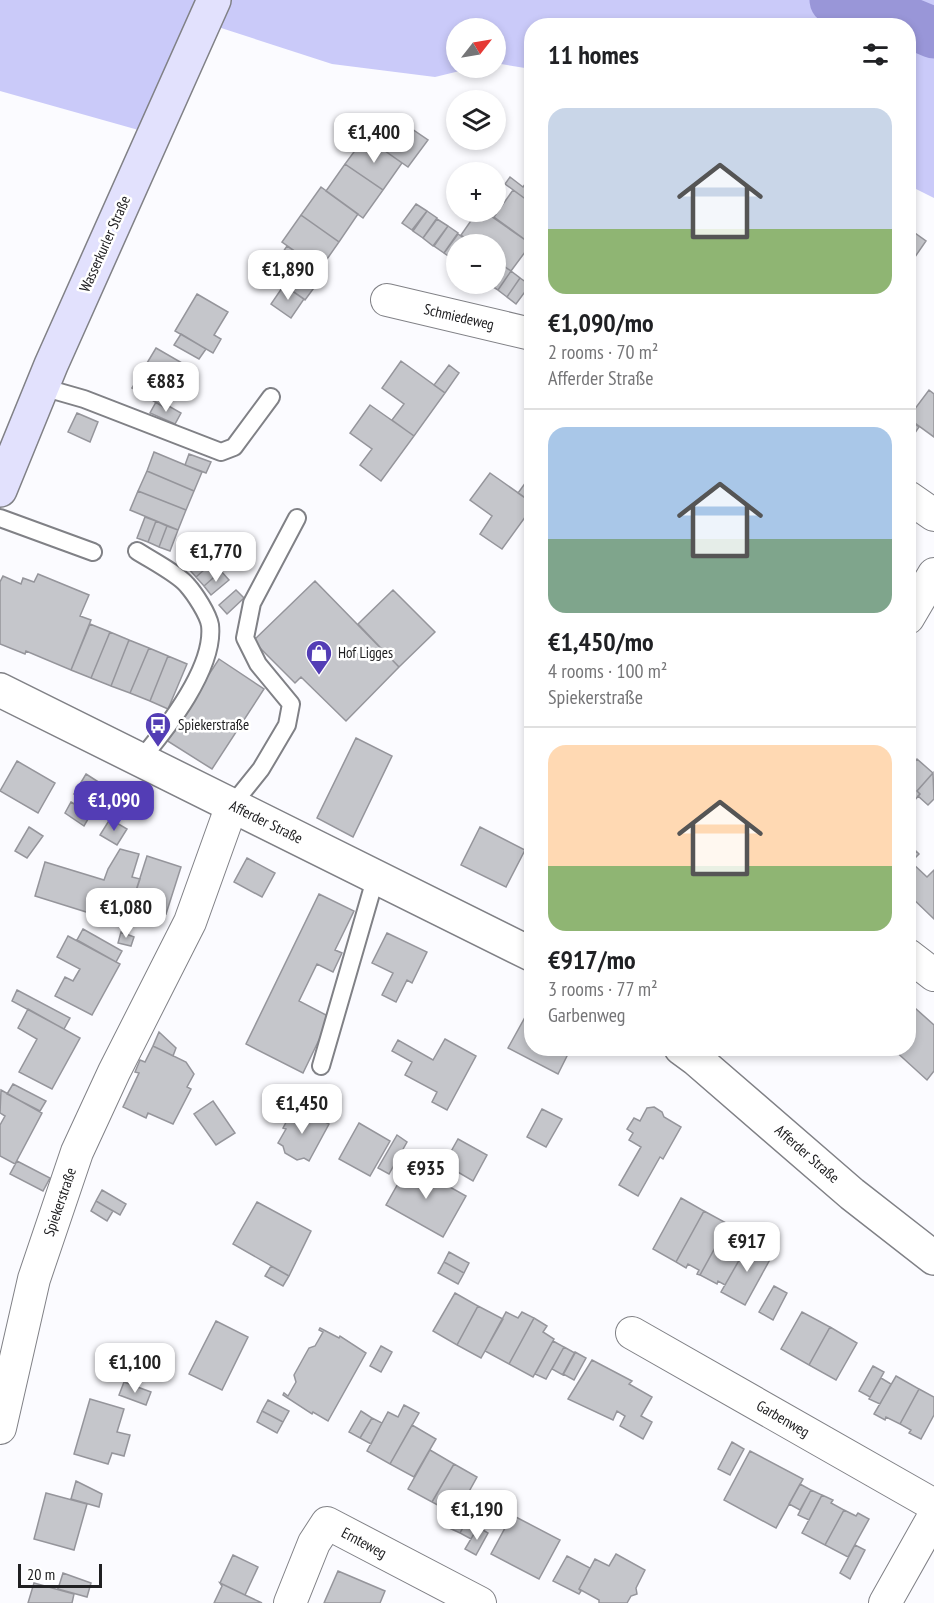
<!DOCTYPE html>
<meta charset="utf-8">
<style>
:root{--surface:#fff;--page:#f6f6f6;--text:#202124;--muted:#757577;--line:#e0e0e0;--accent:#533db5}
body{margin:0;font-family:"PT Sans Narrow",sans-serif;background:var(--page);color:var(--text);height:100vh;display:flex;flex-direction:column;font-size:22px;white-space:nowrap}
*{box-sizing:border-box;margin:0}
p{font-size:20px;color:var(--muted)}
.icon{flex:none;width:33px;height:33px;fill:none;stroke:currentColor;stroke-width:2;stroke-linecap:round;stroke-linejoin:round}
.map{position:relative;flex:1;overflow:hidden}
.drawer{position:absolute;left:524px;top:18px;width:392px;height:1038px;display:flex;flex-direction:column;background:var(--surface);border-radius:24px;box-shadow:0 3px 9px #0003}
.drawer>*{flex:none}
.needle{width:39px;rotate:59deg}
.buttons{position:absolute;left:446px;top:18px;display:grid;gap:12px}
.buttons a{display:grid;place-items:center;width:60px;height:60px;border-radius:50%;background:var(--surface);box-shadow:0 3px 9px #0003;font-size:30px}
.scale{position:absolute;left:18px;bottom:15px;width:84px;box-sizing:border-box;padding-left:6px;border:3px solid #202022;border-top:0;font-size:16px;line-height:21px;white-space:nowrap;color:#202022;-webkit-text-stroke:4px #fff;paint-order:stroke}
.price{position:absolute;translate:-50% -51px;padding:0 14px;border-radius:12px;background:#fff;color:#222;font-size:20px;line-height:39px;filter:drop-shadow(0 2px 3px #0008)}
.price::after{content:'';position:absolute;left:50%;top:36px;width:18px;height:14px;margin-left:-9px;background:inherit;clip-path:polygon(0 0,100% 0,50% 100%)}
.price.on{background:var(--accent);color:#fff}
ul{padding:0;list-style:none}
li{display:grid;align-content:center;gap:12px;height:318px;padding:0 24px}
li+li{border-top:2px solid var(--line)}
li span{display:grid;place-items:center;height:186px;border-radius:18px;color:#555}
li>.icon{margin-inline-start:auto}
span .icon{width:108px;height:108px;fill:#fffc;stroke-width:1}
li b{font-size:26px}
h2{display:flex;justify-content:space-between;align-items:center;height:72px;padding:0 24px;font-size:26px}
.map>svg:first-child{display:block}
</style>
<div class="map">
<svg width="934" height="1603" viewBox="0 0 934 1603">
<rect width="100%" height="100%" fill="#fbfbff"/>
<path fill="#cacaf9" d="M0 0H197L142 131 0 91Z
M229 0H934V198L908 185V26H531V69L495 63V28H456V68H472L435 77 332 64 215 26Z"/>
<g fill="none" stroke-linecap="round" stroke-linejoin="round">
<path stroke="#9996d8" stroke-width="51" d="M835 0 903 20 934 33"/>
</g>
<path fill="#c5c6cb" stroke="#95959b" stroke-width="1.5" d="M390 114 428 140 408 167 371 141Z
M365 137 402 163 383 190 345 164Z
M345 164 383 190 363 218 326 191Z
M531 176V203L505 184 510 177 523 187Z
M321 187 358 214 339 242 301 215Z
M513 190 531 203V244L494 217Z
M416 204 427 211 412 230 402 223Z
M427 211 437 218 423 238 413 231Z
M477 212H485L531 244 511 271 495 260V244H474L461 235Z
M301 215 339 242 320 269 282 242Z
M437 219 448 226 433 246 423 238Z
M448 226 458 233 444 253 434 246Z
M908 228 926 241 908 267Z
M458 234 468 241 466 244H456L454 260 444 253Z
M287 246 325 273 305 300 268 274Z
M501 264 511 271 498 290 488 284H495V272Z
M511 271 520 278 507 297 498 290Z
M520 278 530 285 516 304 507 297Z
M284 285 304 299 291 318 271 304Z
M197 294 228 312 214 335 221 339 213 353 175 331Z
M181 334 206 349 199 359 174 345Z
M156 348 189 367 188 369 185 367 179 376 183 378 165 408 132 388Z
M401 361 445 393 414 436 392 420 404 404 382 388Z
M449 365 459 373 445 393 434 385Z
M929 390 934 394V437L908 418Z
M156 402 165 408 167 405 181 413 175 424 150 413Z
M370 405 414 436 381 481 360 465 372 449 350 433Z
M77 413 98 422 90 442 68 432Z
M908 419 919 427 908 443Z
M154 452 202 472 194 491 147 471Z
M189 454 211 462 206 473 185 465Z
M147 471 194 491 186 510 138 491Z
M490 473 531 502V509L502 549 480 534 492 516 470 500Z
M531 475V502L518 493Z
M138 491 186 510 178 530 130 510Z
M145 517 156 521 148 542 137 538Z
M156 521 167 526 159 547 148 542Z
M167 526 178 530 170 551 159 547Z
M198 544 206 553 188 568 180 559Z
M206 553 213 562 196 577 188 568Z
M213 562 221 571 204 586 196 577Z
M221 571 229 580 211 595 204 586Z
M38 574 89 595 80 616 91 620 71 670 26 651 25 654 0 644V582L3 576 21 584 23 578 34 582Z
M315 581 399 667 346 721 301 677 295 683 253 641Z
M236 590 244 598 227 614 219 605Z
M393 590 435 632 399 667 358 624Z
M90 624 110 632 91 678 71 670Z
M110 632 129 640 111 686 91 678Z
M129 640 149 648 130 693 111 686Z
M149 648 168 656 150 701 130 693Z
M168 656 187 664 168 709 150 701Z
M219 659 264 689 212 769 166 740Z
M356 738 392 756 353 837 317 818Z
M917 759 933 773 917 791 920 794 908 808V770Z
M17 761 55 783 38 813 0 791Z
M933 773 934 799 928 805 918 796 920 794 917 791Z
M86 774 111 790 99 809 74 794Z
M71 802 91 814 84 826 65 813Z
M110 819 127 829 117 845 100 835Z
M29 827 43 836 27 858 15 851Z
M480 827 525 850 506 887 461 865Z
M120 849 139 854 132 877 140 879 132 903 106 895 99 916 35 896 45 862 104 880 108 869Z
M916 851 919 854 911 862 927 877 934 870V919L908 894V861Z
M147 856 181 867 166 914 132 903Z
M247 858 275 873 262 897 234 882Z
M319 894 354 911 335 950 342 953 333 972 317 964 299 1001 330 1017 303 1073 246 1044Z
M83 929 122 951 116 962 77 940Z
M121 932 134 937 131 946 118 943Z
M387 933 427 952 412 983 407 980 396 1002 382 995 393 973 372 963Z
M68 936 120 964 92 1015 55 996 65 977 73 981 80 969 57 957Z
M17 990 70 1018 64 1029 12 1001Z
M915 1008 934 1025V1071L927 1080 892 1048H908V1016Z
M28 1009 80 1038 52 1089 19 1072 37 1039 18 1028Z
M529 1010 531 1011V1048H571L558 1074 508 1048Z
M159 1032 176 1048 173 1056 153 1046Z
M445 1039 476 1056 447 1110 432 1102 437 1092 405 1075 412 1062 392 1051 398 1040 433 1060Z
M153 1046 186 1062 194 1074 187 1087 191 1089 173 1124 148 1113 146 1118 123 1107 139 1073 135 1072 140 1060 145 1062Z
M13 1084 46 1101 40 1111 7 1094Z
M1 1090 42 1113 15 1164 0 1156V1125L5 1116 0 1113Z
M213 1101 235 1133 216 1145 194 1114Z
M298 1107 329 1124 309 1161 304 1158 297 1160 285 1153 283 1146 278 1143 286 1129 283 1128 290 1115 293 1116Z
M654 1107 662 1112 664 1117 681 1127 663 1159 660 1157 638 1196 619 1185 641 1147 629 1140 633 1133 627 1129 634 1118 640 1121 647 1108Z
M542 1109 562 1119 546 1147 527 1137Z
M359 1123 390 1141 370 1176 339 1159Z
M397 1135 407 1142 389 1174 378 1168Z
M458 1139 487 1155 473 1181 444 1164Z
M17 1161 50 1178 43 1191 10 1174Z
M409 1164 466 1196 443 1237 386 1205Z
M102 1190 126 1204 120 1215 96 1201Z
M681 1198 704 1211 676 1262 653 1249Z
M96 1201 113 1211 107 1221 91 1211Z
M257 1202 311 1231 289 1276 233 1244Z
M704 1211 728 1224 700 1275 697 1274 699 1270 688 1264 686 1268 676 1262Z
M726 1228 750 1241 725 1285 718 1281 717 1284 700 1275Z
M750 1241 773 1254 745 1305 721 1292Z
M449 1252 469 1263 464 1273 444 1262Z
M444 1262 464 1273 458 1284 438 1273Z
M271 1266 289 1276 283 1286 265 1276Z
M774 1286 787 1293 773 1320 759 1312Z
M455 1293 478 1306 457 1345 433 1331Z
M478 1306 503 1319 481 1358 457 1345Z
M506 1312 518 1318 522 1312 534 1318 509 1364 485 1351Z
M802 1312 830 1327 809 1365 781 1349Z
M534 1318 547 1326 543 1332 554 1339 533 1377 509 1364Z
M216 1321 248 1337 222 1390 189 1374Z
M830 1327 857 1343 836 1380 809 1365Z
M320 1328 339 1338 340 1336 366 1353 328 1421 313 1412 312 1414 283 1395 284 1393 288 1396 296 1382 294 1375 309 1348 315 1346 323 1332 319 1330Z
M553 1341 564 1347 546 1379 535 1374Z
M381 1346 392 1352 381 1372 370 1366Z
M564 1347 575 1353 563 1375 552 1369Z
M575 1352 586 1358 574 1380 563 1374Z
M592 1360 632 1381 629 1384 652 1397 641 1416 652 1422 643 1439 620 1426 625 1416 617 1411 613 1420 568 1399Z
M873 1366 884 1372 870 1397 859 1391Z
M896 1376 919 1389 900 1424 886 1417 885 1420 874 1414Z
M881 1378 891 1384 880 1404 869 1399Z
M124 1382 151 1392 146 1405 119 1395Z
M919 1389 934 1397V1415L921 1439 909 1433 911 1430 900 1424Z
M90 1399 124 1409 117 1432 130 1435 124 1456 112 1453 108 1464 74 1454Z
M268 1400 289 1411 283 1422 262 1411Z
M404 1405 419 1413 390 1464 367 1451 388 1412 398 1417Z
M262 1411 283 1422 277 1433 257 1422Z
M361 1411 372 1418 360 1438 349 1432Z
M372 1418 382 1423 371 1444 360 1438Z
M412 1425 436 1439 414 1477 390 1464Z
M732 1442 744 1449 730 1475 718 1469Z
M430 1450 454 1464 432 1502 408 1489Z
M750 1451 803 1479 776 1528 724 1500Z
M454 1464 477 1477 456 1515 432 1502Z
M76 1481 102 1494 99 1507 71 1499Z
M800 1484 811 1490 800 1510 789 1504Z
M811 1490 822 1495 809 1520 798 1515Z
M46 1493 87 1504 74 1550 34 1539Z
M822 1495 833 1500 831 1503 844 1510 825 1545 802 1533Z
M461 1507 471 1513 460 1533 449 1528Z
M844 1510 856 1516 858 1513 869 1519 848 1557 825 1545Z
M471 1513 482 1519 471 1539 460 1533Z
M512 1515 560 1540 539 1579 491 1554Z
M478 1527 488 1533 476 1555 465 1549Z
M855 1545 865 1550 850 1579 840 1573Z
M616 1554 645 1570 636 1588 637 1594 631 1596 627 1603H599V1600L579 1589 595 1559 609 1566Z
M233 1555 258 1567 245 1595 220 1583Z
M567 1556 590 1568 579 1589 581 1591 579 1594 553 1581Z
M338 1571 385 1591 380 1603H324Z
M63 1573 91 1583 87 1597 58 1589Z
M34 1583 74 1594 72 1603H28Z
M220 1583 245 1595 262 1603H214L222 1586Z"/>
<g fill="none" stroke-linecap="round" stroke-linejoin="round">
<g stroke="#808186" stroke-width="20">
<path id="service" d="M42 387 84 399 221 452 234 447 271 397
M0 518 93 552
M137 551C151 560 178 574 187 585 195 594 208 614 210 625 215 668 167 728 141 759
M232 805 261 769 287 725 291 704 258 664 245 638 252 603 297 518
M321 1066 376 876"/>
</g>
<g stroke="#808186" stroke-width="34">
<path id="minor" d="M387 300 531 334
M908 497 934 515
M908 618 934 574
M908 955 934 975
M632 1333 934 1505
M0 1428 34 1279 77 1152 114 1072 190 922 232 805
M290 1603 314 1543 327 1523 480 1603
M885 1603 934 1516"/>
</g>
<g stroke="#808186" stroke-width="36">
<path id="tertiary" d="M0 690 531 954
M681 1048 696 1059 852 1194 934 1258"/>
</g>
<g stroke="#808186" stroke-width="36">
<path id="secondary" d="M0 490 51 365 214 0"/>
</g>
<use href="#service" stroke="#fff" stroke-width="16"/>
<use href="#minor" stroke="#fff" stroke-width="32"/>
<use href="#tertiary" stroke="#fff" stroke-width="33"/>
<use href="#secondary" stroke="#e2e1fd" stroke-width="33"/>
</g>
<defs>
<g id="shop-pin" transform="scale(1.35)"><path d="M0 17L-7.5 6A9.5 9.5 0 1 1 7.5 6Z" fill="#533db5" stroke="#fff"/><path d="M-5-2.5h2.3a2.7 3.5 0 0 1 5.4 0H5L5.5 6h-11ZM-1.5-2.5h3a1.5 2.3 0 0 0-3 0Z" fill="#fff"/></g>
<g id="bus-pin" transform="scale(1.35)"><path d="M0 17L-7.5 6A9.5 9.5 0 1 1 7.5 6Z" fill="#533db5" stroke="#fff"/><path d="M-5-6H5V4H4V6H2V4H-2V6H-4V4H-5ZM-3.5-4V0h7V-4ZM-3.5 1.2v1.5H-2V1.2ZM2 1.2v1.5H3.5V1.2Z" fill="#fff"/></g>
</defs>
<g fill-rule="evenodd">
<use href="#shop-pin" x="319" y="653"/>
<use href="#bus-pin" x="158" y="725"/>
</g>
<g text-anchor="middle" stroke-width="5" stroke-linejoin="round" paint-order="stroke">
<g font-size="15" fill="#202022" stroke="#fff">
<text transform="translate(105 244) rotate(-66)" y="5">Wasserkurler Straße</text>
<text transform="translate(459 317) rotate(13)" y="5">Schmiedeweg</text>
<text transform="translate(266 822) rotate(26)" y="5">Afferder Straße</text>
<text transform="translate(807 1154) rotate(41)" y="5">Afferder Straße</text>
<text transform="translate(60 1202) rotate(-71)" y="5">Spiekerstraße</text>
<text transform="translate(783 1419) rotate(30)" y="5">Garbenweg</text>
<text transform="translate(364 1543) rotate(28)" y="5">Ernteweg</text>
</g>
<g font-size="15" fill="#202022" stroke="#fff" text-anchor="start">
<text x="338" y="658">Hof Ligges</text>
<text x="178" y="730">Spiekerstraße</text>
</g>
</g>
</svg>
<div class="buttons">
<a><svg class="needle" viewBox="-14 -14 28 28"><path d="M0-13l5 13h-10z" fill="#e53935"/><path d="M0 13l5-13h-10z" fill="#757577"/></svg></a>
<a><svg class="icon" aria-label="layers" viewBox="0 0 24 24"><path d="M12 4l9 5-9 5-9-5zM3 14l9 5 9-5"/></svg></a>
<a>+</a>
<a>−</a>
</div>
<div class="scale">20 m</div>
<b class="price" style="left:374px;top:164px">€1,400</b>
<b class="price" style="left:288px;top:301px">€1,890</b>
<b class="price" style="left:166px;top:413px">€883</b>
<b class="price" style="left:216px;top:583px">€1,770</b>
<b class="price on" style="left:114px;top:832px">€1,090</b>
<b class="price" style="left:126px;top:939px">€1,080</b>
<b class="price" style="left:302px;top:1135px">€1,450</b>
<b class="price" style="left:426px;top:1200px">€935</b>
<b class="price" style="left:747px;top:1273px">€917</b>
<b class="price" style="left:135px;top:1394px">€1,100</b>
<b class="price" style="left:477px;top:1541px">€1,190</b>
<section class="drawer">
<h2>11 homes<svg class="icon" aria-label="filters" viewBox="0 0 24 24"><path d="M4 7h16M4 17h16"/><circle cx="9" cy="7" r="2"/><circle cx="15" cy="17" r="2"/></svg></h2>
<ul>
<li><span style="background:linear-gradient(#c9d6e8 65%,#8fb573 0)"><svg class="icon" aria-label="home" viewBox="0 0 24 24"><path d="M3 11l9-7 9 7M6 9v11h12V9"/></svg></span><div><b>€1,090/mo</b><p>2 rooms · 70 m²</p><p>Afferder Straße</p></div></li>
<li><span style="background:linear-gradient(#a9c7e8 60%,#7fa58c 0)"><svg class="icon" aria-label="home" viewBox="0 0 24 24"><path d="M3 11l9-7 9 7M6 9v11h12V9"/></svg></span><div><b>€1,450/mo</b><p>4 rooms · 100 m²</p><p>Spiekerstraße</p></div></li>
<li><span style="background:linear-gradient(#ffd9b3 65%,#8fb573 0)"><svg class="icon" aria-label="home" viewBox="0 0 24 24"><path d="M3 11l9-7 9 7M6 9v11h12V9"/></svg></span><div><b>€917/mo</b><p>3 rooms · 77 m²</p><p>Garbenweg</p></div></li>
</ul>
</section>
</div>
